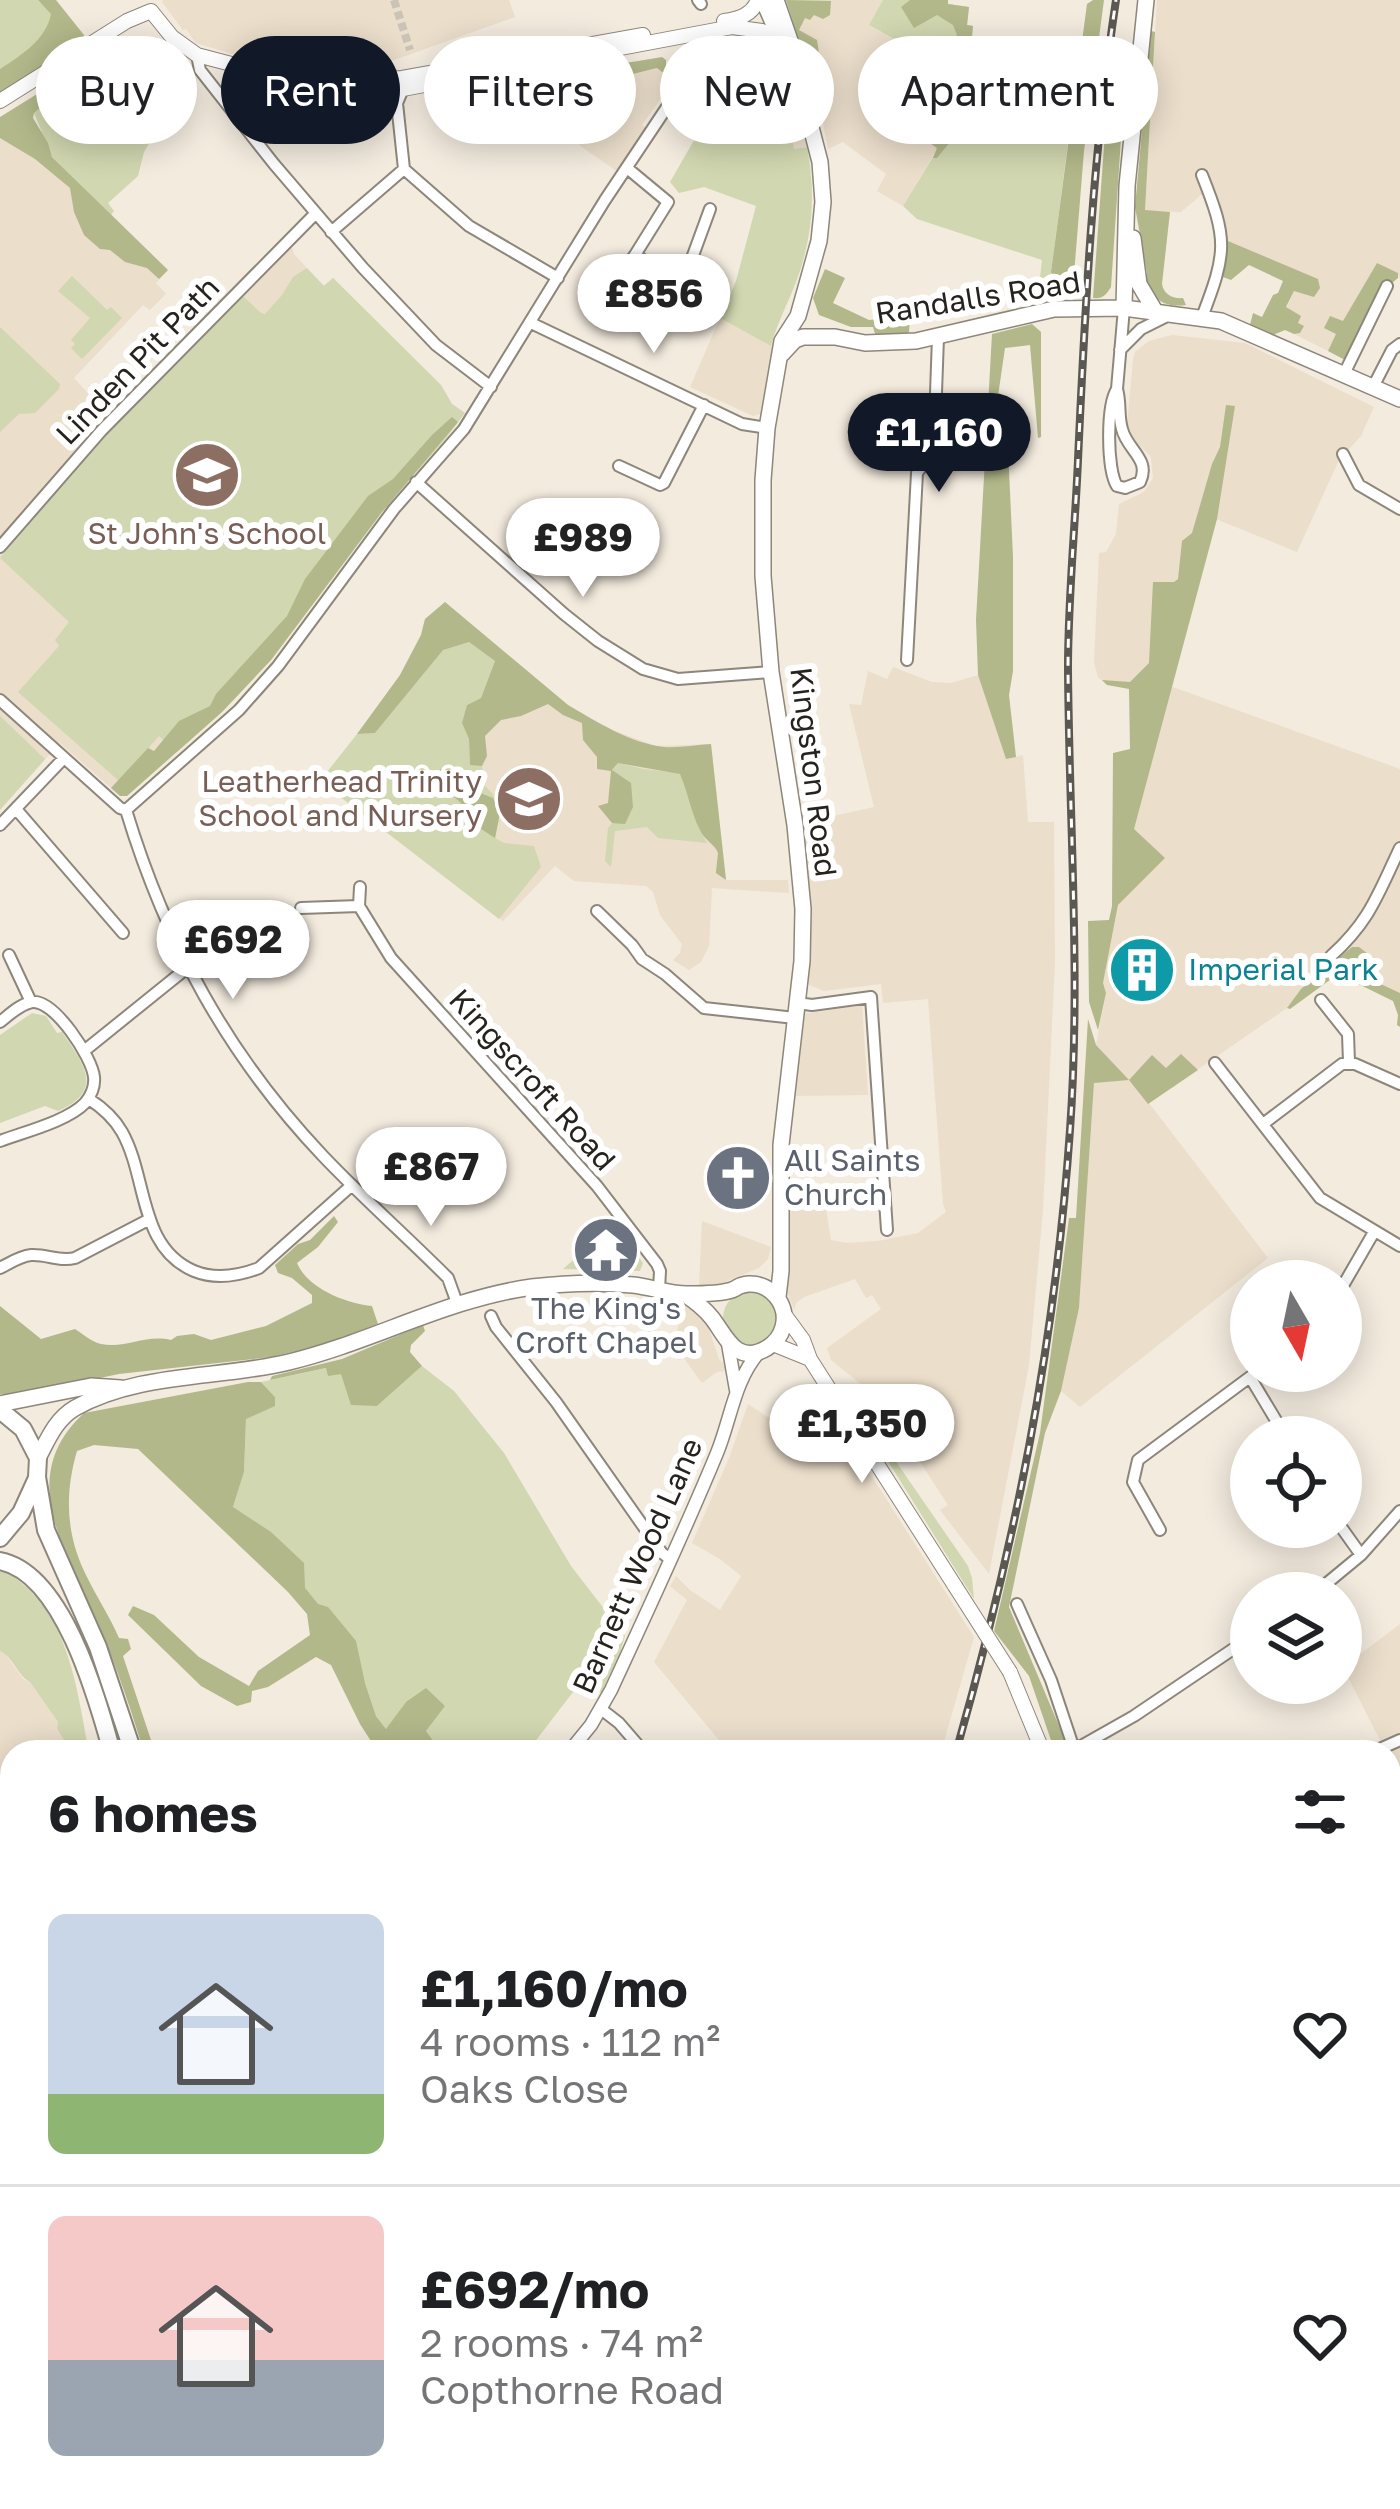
<!DOCTYPE html>
<meta charset="utf-8">
<style>
:root{--surface:#fff;--page:#f6f6f6;--text:#202124;--muted:#757577;--line:#e0e0e0;--accent:#111827}
body{margin:0;font-family:"Golos Text",sans-serif;background:var(--page);color:var(--text);height:100vh;display:flex;flex-direction:column;font-size:45px;white-space:nowrap}
*{box-sizing:border-box;margin:0}
p{font-size:39px;color:var(--muted)}
.icon{flex:none;width:66px;height:66px;fill:none;stroke:currentColor;stroke-width:2;stroke-linecap:round;stroke-linejoin:round}
.map{position:relative;flex:1;overflow:hidden}
.sheet{position:absolute;left:0px;top:1740px;width:1401px;height:771px;display:flex;flex-direction:column;background:var(--surface);border-radius:36px 36px 0 0;box-shadow:0 6px 30px #0003}
.sheet>*{flex:none}
.top-card{position:absolute;left:36px;top:36px;width:1329px;height:108px;display:flex;gap:24px}
.needle{width:78px;rotate:171deg}
.buttons{position:absolute;left:1230px;top:1260px;display:grid;gap:24px}
.buttons a{display:grid;place-items:center;width:132px;height:132px;border-radius:50%;background:var(--surface);box-shadow:0 6px 30px #0003;font-size:60px}
.price{position:absolute;translate:-50% -102px;padding:0 27px;border-radius:42px;background:#fff;color:#222;font-size:39px;line-height:78px;filter:drop-shadow(0 3px 6px #0008)}
.price::after{content:'';position:absolute;left:50%;top:72px;width:36px;height:27px;margin-left:-18px;background:inherit;clip-path:polygon(0 0,100% 0,50% 100%)}
.price.on{background:var(--accent);color:#fff}
ul{padding:0;list-style:none}
li{display:flex;align-items:center;gap:36px;height:300px;padding:0 48px}
li+li{border-top:3px solid var(--line)}
li span{display:grid;place-items:center;flex:none;width:336px;height:240px;border-radius:18px;color:#555}
li>.icon{margin-inline-start:auto}
span .icon{width:144px;height:144px;fill:#fffc;stroke-width:1}
li b{font-size:51px}
h2{display:flex;justify-content:space-between;align-items:center;height:144px;padding:0 48px;font-size:51px}
.pill{padding:0 42px;border-radius:54px;background:var(--surface);box-shadow:0 6px 30px #0003;font-size:42px;line-height:108px}
.pill.on{background:var(--accent);color:#fff}
.map>svg:first-child{display:block}
</style>
<div class="map">
<svg width="1400" height="2509" viewBox="0 0 1400 2509">
<rect width="100%" height="100%" fill="#f3ebde"/>
<path fill="#ebdecb" d="M163 0H509L515 17 352 75 255 61 196 43 186 29 183 30 162 2Z
M781 0H883L870 26 926 57 917 97 902 123 938 148 903 206 877 191 886 174 843 142 828 149 819 102 814 103Z
M1157 0H1400V279L1397 273 1377 263 1328 351 1278 326 1302 274 1228 241 1215 193 1201 195 1181 212 1145 211Z
M756 42 768 46 783 71 807 147 794 150 789 129 766 133 707 116 686 102 730 48 735 44Z
M657 68 671 78V84L642 125 646 128 618 172 579 145 585 136 581 132 597 108 603 113 608 105 580 87 577 76 633 74Z
M0 117 168 270 156 283 166 294 150 310 143 305 74 378 96 402 100 418 111 428 292 247 294 254 323 286 333 278 441 385 452 404 465 413 446 438 382 512 271 660 127 796H120L60 743 0 810Z
M720 318 775 348 764 413 753 416 690 387Z
M1172 335 1245 343 1374 407 1361 436 1339 460 1297 552 1216 519 1170 686 1400 769V993L1333 965 1301 989 1287 1008 1149 1103 1268 1258 1080 1407 1061 1391 1079 1308 1094 1082 1127 1080 1096 1045 1106 993 1103 983 1133 829 1170 687 1107 685 1098 677 1094 662 1099 553 1106 552 1116 534 1119 504 1144 492 1153 478 1151 457 1133 439 1127 425 1133 359 1135 352 1149 341Z
M445 602 568 705 590 718 615 731 656 746 711 744 726 880H788L789 893 712 888 709 946 701 962 689 970 673 960 680 953 682 944 660 915 653 892 646 886 574 881 555 866 503 921 324 785 320 781 368 722 400 675 421 635 425 619Z
M893 667 932 682 951 683 978 675 1006 759 1023 755 1028 822H1054L1055 962 1043 1210 1029 1365 989 1574 940 1510 948 1505 896 1425 872 1393 831 1360 827 1348 881 1309 872 1295 866 1298 855 1279 804 1297 796 1303 794 1310 787 1291V1210L825 1203 831 1240 847 1243 878 1241 918 1233 946 1212 943 1204 928 999 883 1003 881 984 824 991 807 984 811 926 802 823 874 807 849 704 861 705 868 671 887 679Z
M862 1005 868 1095 792 1096 803 1014Z
M702 1221 771 1247 768 1259 759 1268 723 1283 699 1286Z
M684 1305 699 1312 706 1320 719 1359 725 1365 726 1371 717 1372 702 1383 683 1357 680 1360 676 1359 680 1353 678 1348 672 1350Z
M748 1404 792 1433 831 1412 974 1637 941 1752H729L654 1662 687 1600 670 1586 676 1576 690 1590 720 1610 741 1576 720 1559 692 1543 729 1458Z
M1400 1624V1769L1395 1771 1389 1752H1386L1343 1667Z
M0 1651 5 1654 23 1679 30 1682 58 1722 57 1730 71 1752H12V1808L7 1804 11 1799 0 1786Z
M0 2063 12 2075V2427L0 2443Z"/>
<path fill="#d1d7b0" d="M0 0H38L52 14C46 40 21 55 0 69Z
M883 0H948V4L969 7 967 25 973 26 972 37 1080 52 1051 272 1063 296H1038L1042 260 917 219 903 206 938 149 902 123 917 97 926 57 869 25Z
M132 36 148 39 144 47 164 71V87L171 90V99L155 109 111 116H103L81 104 75 106 70 115 86 124 90 132 105 136 131 122H149L153 128V137L144 152 138 176 108 203 114 211 111 215 52 157 34 113 56 94V87Z
M708 116 766 133 790 129 794 149 807 147C816 193 813 237 796 282 788 303 777 323 771 346L720 318 736 281 756 206 704 187 679 193 670 182Z
M307 268 324 286 333 278 441 385 452 404 465 413 446 438 382 512 271 660 222 712 177 752 159 736 119 781 18 692 59 646 55 640 69 622 0 558 112 429 243 296 261 313 265 314 282 295 293 277Z
M72 276 107 310 111 307 122 318 82 359 71 348 75 344 71 340 90 318 58 291Z
M0 327 60 384 59 389 35 413 19 414 0 432Z
M469 642 495 661 481 698 467 705 462 723 469 739 470 764 482 766 485 786 493 794 500 813 495 838 504 843 534 846 541 867 499 919 320 781 357 734 375 733 443 649Z
M0 716 45 759 0 810Z
M618 763 643 769 680 773C691 797 694 821 707 843L658 838 647 827 615 831 611 867 605 861 608 828 612 823H625L612 771Z
M32 1013 46 1016 57 1033 62 1032C84 1064 105 1091 58 1111L45 1106 0 1123V1035Z
M615 1224 643 1263 640 1271 563 1269Z
M723 1318a27 27 0 1 1 54 0a27 27 0 1 1-54 0Z
M422 1366 454 1391 504 1453 571 1566 625 1636 619 1656 601 1693 583 1679 527 1752H436L438 1749 426 1731 445 1705 406 1702 387 1730 376 1716 365 1683 318 1605 233 1507 244 1472 246 1418 275 1397 261 1382 327 1368 341 1373 377 1406Z
M848 1392 968 1566 972 1578 974 1599 846 1394Z
M3 1570C69 1608 76 1685 89 1752H71L57 1729 58 1722 30 1682C17 1675 14 1658 0 1651V1571Z
M0 2105 12 2128V2272L0 2279Z"/>
<path fill="#b2b88a" d="M38 0H56L84 35V40L0 98V69C21 55 46 40 51 14Z
M786 0 831 1 830 15 823 19 814 15 810 20 805 18 799 30 817 40 824 86 813 84Z
M910 0H948V4L969 7 967 25 973 26 972 36 988 39 987 44 953 49 949 42 957 35 953 25 937 15 914 28 901 7Z
M1093 0H1104L1084 151 1073 287 1070 288V296H1063L1051 272 1087 4Z
M1151 31 1155 32 1145 210 1170 212 1162 284C1164 295 1173 299 1183 298L1186 305C1163 308 1153 299 1144 279L1147 273 1135 207Z
M662 57 666 60V75L657 68 633 74 578 75 579 82 570 87 559 78 555 82 548 78 506 87 500 81C554 70 608 67 662 57Z
M50 86 56 87V94L34 113 33 118 48 143 52 157 168 270 159 279 147 268 125 262 110 250 100 249 84 235 74 212 70 188 35 159 0 138V117Z
M917 97C940 102 954 111 955 136L937 158H933L937 148 902 123Z
M1106 119H1114L1122 124 1111 287C1106 295 1103 299 1093 298Z
M1228 241 1318 279 1320 288 1314 297 1294 291 1286 307 1301 316 1298 323 1304 326 1300 333 1294 334 1285 330 1273 335 1250 325 1253 313 1262 317 1273 295 1278 293 1283 281 1249 265 1231 280 1223 277Z
M1377 263 1398 273V278L1392 283 1384 281 1345 360 1328 351 1336 334 1324 328 1330 316 1343 321Z
M825 269 845 278 833 303 869 320 910 316 909 332 905 336 876 337 873 327H851L819 315 813 298Z
M1032 324 1041 332V437L1038 438 1030 345 1005 348 997 403 1006 405 1013 557V671L1009 695 1016 757 1006 759 978 675 976 620 992 334Z
M1226 405 1235 406 1217 519 1134 829 1165 858 1118 905 1103 983 1106 993 1098 1030 1089 1002 1088 921 1109 920 1112 906 1113 753 1130 749 1129 689 1107 685 1102 680 1130 682 1149 663 1153 582H1174L1178 579 1182 541 1192 533 1212 464 1220 447Z
M452 417 458 422 382 512 271 660 222 712 127 796H120L111 788 148 748 154 751 179 721 210 706 216 694 287 616 305 579 368 496 393 479 432 435Z
M445 602 568 705C597 722 630 743 664 747 679 748 696 745 711 744L726 880 716 873C716 872 718 854 718 853 715 844 704 840 700 830 691 813 688 792 680 774L618 763 612 770 631 783 633 807 625 824 612 823 598 806 608 803 611 771 597 769V757L583 740 582 723 563 715 548 704 521 716 501 720 485 736 487 756 482 766 470 765 469 739 462 723 467 705 481 698 495 661 469 642 443 650 375 733 357 734 400 675 421 635 425 619Z
M440 769 458 771 462 786 493 798 500 813 495 838 475 825 460 802 448 792 439 779Z
M1352 947H1359L1368 954 1359 974 1400 993V1027L1397 1025 1398 1015 1393 1001 1338 974 1290 1009 1287 1008 1301 989Z
M1088 1019 1096 1045 1129 1080 1152 1055 1166 1068 1181 1054 1198 1070 1148 1104 1129 1080 1094 1083 1079 1308 1061 1391 1045 1433 1009 1607 1070 1752H1055L1029 1676 994 1631 1040 1433 1069 1218H1076Z
M334 1216 338 1222 318 1247 297 1263C307 1288 347 1304 372 1306L378 1324 329 1343 271 1357 119 1374 23 1394H0V1306L41 1339 75 1329C83 1334 92 1342 101 1344 126 1349 145 1334 171 1340L177 1336 194 1334 211 1340 266 1326 312 1303V1295L292 1278 278 1273 275 1265 298 1244 310 1240Z
M423 1325 425 1331 411 1345 410 1352 422 1366 377 1406 351 1405 341 1374 328 1376 326 1368 270 1380 272 1376 342 1359Z
M248 1382H261L275 1397V1406L246 1419 244 1472 233 1507 271 1532 304 1563 305 1588 318 1604 328 1607 356 1641 365 1683 376 1716 386 1729 406 1702 426 1688 445 1706 426 1731 439 1749 436 1752H378L360 1724 331 1665 316 1657 268 1687 252 1691 251 1702 237 1706 201 1686 128 1615 133 1606 154 1615 199 1657 249 1686 258 1671 310 1635 307 1614 288 1592 138 1449 94 1445 77 1451C64 1496 66 1537 88 1579 98 1599 110 1617 119 1638L128 1639 131 1649 123 1656 155 1752H144C131 1710 117 1668 100 1628 70 1557 12 1479 84 1413Z"/>
<g fill="none" stroke-linecap="round" stroke-linejoin="round">
<path stroke="#cac3b8" stroke-width="8" stroke-dasharray="8 4" stroke-linecap="butt" d="M394 0 410 50"/>
<g stroke="#8d867a" stroke-width="14">
<path id="minor" d="M698 0 701 4
M197 55 200 70 274 164 363 268 436 345 491 387
M403 89 397 103 404 169 469 226 558 278
M627 168 668 202 635 255 666 274 684 280 710 209
M331 232 404 169
M684 280 719 297
M612 286 635 255
M1202 317C1227 252 1228 240 1202 175
M531 323 742 424 767 428
M1120 350 1141 329 1165 317
M1344 374 1387 286
M1373 387 1392 350 1400 344
M1117 389C1106 406 1107 470 1117 486L1125 488 1140 482C1151 459 1127 450 1122 429 1118 416 1121 403 1117 389L1124 308
M1343 454 1359 485 1400 509
M619 466 660 485 664 483 704 405
M416 482 564 614 598 641 643 669 678 679 771 672
M0 547 102 430 315 214
M907 660 917 473 934 449 938 337
M0 700 120 808 126 810
M16 809 123 933
M126 810 239 710 278 666 394 509 464 429 605 200 687 77
M126 810C166 942 228 1056 323 1156 363 1198 407 1237 448 1278L457 1303
M0 825 64 758
M360 887 359 906 391 958 597 1186 657 1264 660 1271 659 1289
M301 908 359 906
M597 911 632 945 642 959 665 974 704 1008 795 1018
M9 955 31 1002
M1331 956C1370 921 1378 894 1400 848
M1321 1000 1348 1034 1349 1062
M797 1003 812 1005 871 997 887 1230
M0 1022C9 1015 20 1004 32 1002 54 999 92 1057 94 1077 95 1086 91 1096 85 1103 68 1121 24 1132 0 1141
M84 1051 187 968
M1215 1063 1320 1198 1400 1246
M89 1099C103 1108 114 1118 122 1132 148 1178 138 1247 194 1271 216 1280 238 1276 259 1268L352 1185
M1263 1124 1342 1064H1355L1400 1084
M0 1268C10 1263 20 1256 31 1255 47 1254 59 1262 75 1258L150 1219
M1341 1289 1374 1232
M491 1316 496 1327 556 1402 662 1553 670 1559
M1250 1377 1286 1437
M1341 1527 1361 1555
M1160 1530 1133 1482 1138 1460 1258 1371
M1315 1593 1361 1555 1400 1511
M1017 1604 1051 1680 1075 1752
M601 1709 619 1723 644 1752
M1074 1750 1134 1716 1251 1637
M1373 1752 1400 1740
M1389 2111 1400 2141
M1400 2160 1398 2178 1400 2189
M1389 2206 1400 2194
M1389 2314 1400 2340
M1389 2424 1400 2374
M1196 2499 1201 2509
M1268 2502 1274 2499
M857 2504 874 2499
M1170 2509 1184 2499"/>
</g>
<g stroke="#8d867a" stroke-width="15">
<path id="tertiary" d="M728 1344 736 1390
M569 1752 591 1725 611 1690C647 1612 684 1533 717 1453 731 1419 734 1381 759 1352
M0 2463 12 2446"/>
</g>
<g stroke="#8d867a" stroke-width="16">
<path id="secondary" d="M151 11 172 37 197 55 322 88 346 92 403 89 732 27 762 31 782 47
M724 21C739 19 752 15 758 0
M321 80 361 81 402 78 643 35
M0 101 127 21 151 11
M784 1314 803 1340 810 1359 955 1586
M773 1344 810 1359
M1010 1672 1043 1752
M1360 2499 1365 2509"/>
</g>
<g stroke="#8d867a" stroke-width="18">
<path id="primary" d="M763 0 789 59
M776 0 794 52 795 65 820 162 823 202 819 241 798 316 782 341 767 428 763 480V576L771 672 795 825 803 909 802 961 781 1145V1271L778 1297
M1133 238 1139 284 1155 311
M1124 308 1127 186 1146 0
M782 354 795 340 803 337H835L865 343 916 341 1054 309 1124 308 1221 321 1400 399
M0 1404 91 1386 121 1388
M38 1458C48 1439 56 1419 75 1408 139 1372 219 1379 289 1362 372 1342 446 1299 532 1287 566 1283 599 1282 633 1285 651 1287 669 1294 687 1294 700 1294 720 1294 732 1290 741 1286 738 1285 749 1284 771 1283 789 1305 783 1327 781 1335 775 1343 767 1348 736 1366 726 1336 712 1318 704 1308 695 1301 684 1294"/>
</g>
<g stroke="#8d867a" stroke-width="20">
<path id="trunk" d="M0 1410 23 1429 38 1458 37 1477 46 1530 98 1647 133 1752
M0 1538 21 1513 37 1478
M0 1561C63 1573 97 1698 112 1752
M421 2499 432 2509
M454 2499 466 2509"/>
</g>
<g stroke="#8d867a" stroke-width="21">
<path id="motorway" d="M0 1869 12 1891
M0 1909 12 1928
M0 1966 12 1985
M301 2499 306 2509
M337 2499 343 2509"/>
</g>
<use href="#minor" stroke="#fff" stroke-width="10"/>
<use href="#tertiary" stroke="#fff" stroke-width="12"/>
<use href="#secondary" stroke="#fff" stroke-width="14"/>
<use href="#primary" stroke="#fff" stroke-width="15"/>
<use href="#trunk" stroke="#fff" stroke-width="16"/>
<use href="#motorway" stroke="#fff" stroke-width="18"/>
<g stroke="#5b5751" stroke-width="8">
<path id="rail" d="M956 1752C1015 1545 1055 1345 1070 1130 1081 976 1069 822 1068 668 1068 599 1075 529 1078 460 1085 306 1093 153 1116 0
M610 2509 616 2499"/>
</g>
<use href="#rail" stroke="#fff" stroke-width="3" stroke-dasharray="9" stroke-linecap="butt"/>
<g stroke="#8d867a" stroke-width="16" stroke-linecap="butt">
<path id="secondary-bridge" d="M955 1586 1010 1672"/>
</g>
<use href="#secondary-bridge" stroke="#fff" stroke-width="14"/>
</g>
<defs>
<g id="school-disc" transform="scale(3.45)"><circle r="9.5" fill="#8d6e63" stroke="#fff"/><path d="M0-5L7-2L0 1L-7-2ZM-4 1L0 2.5L4 1V4Q0 6-4 4Z" fill="#fff"/></g>
<g id="building-disc" transform="scale(3.45)"><circle r="9.5" fill="#0f9aa8" stroke="#fff"/><path d="M-4-6H4V6H1V3H-1V6H-4ZM-2.5-4.3h1.7v1.8h-1.7ZM.8-4.3h1.7v1.8H.8ZM-2.5-1h1.7V.8h-1.7ZM.8-1h1.7V.8H.8Z" fill="#fff"/></g>
<g id="church-disc" transform="scale(3.45)"><circle r="9.5" fill="#6b7280" stroke="#fff"/><path d="M-1.2-6h2.4v3.5h3.3v2.4h-3.3V6h-2.4V-.1h-3.3v-2.4h3.3Z" fill="#fff"/></g>
<g id="temple-disc" transform="scale(3.45)"><circle r="9.5" fill="#6b7280" stroke="#fff"/><path d="M0-6L5-2H3V0L6.5 2.5H4V6H1.5V3h-3V6H-4V2.5H-6.5L-3 0V-2H-5Z" fill="#fff"/></g>
</defs>
<g fill-rule="evenodd">
<use href="#school-disc" x="207" y="475"/>
<use href="#school-disc" x="529" y="799"/>
<use href="#building-disc" x="1142" y="970"/>
<use href="#church-disc" x="738" y="1178"/>
<use href="#temple-disc" x="606" y="1250"/>
</g>
<g text-anchor="middle" stroke-width="12" stroke-linejoin="round" paint-order="stroke">
<g font-size="30" fill="#26231f" stroke="#fff">
<text transform="translate(978 298) rotate(-9)" y="10">Randalls Road</text>
<text transform="translate(138 361) rotate(-46)" y="10">Linden Pit Path</text>
<text transform="translate(813 772) rotate(83)" y="10">Kingston Road</text>
<text transform="translate(532 1080) rotate(48)" y="10">Kingscroft Road</text>
<text transform="translate(638 1566) rotate(-66)" y="10">Barnett Wood Lane</text>
</g>
<g font-size="30" fill="#785e54" stroke="#fff">
<text x="207" y="544">St John's School</text>
<text x="482" y="792" text-anchor="end">Leatherhead Trinity<tspan x="482" dy="34">School and Nursery</tspan></text>
</g>
<g font-size="30" fill="#0d838f" stroke="#fff" text-anchor="start">
<text x="1188" y="980">Imperial Park</text>
</g>
<g font-size="30" fill="#5b616d" stroke="#fff" text-anchor="start">
<text x="784" y="1171">All Saints<tspan x="784" dy="34">Church</tspan></text>
<text x="606" y="1319" text-anchor="middle">The King's<tspan x="606" dy="34">Croft Chapel</tspan></text>
</g>
</g>
</svg>
<div class="buttons">
<a><svg class="needle" viewBox="-14 -14 28 28"><path d="M0-13l5 13h-10z" fill="#e53935"/><path d="M0 13l5-13h-10z" fill="#757577"/></svg></a>
<a><svg class="icon" aria-label="locate" viewBox="0 0 24 24"><circle cx="12" cy="12" r="6"/><path d="M12 2v4M12 18v4M2 12h4M18 12h4"/></svg></a>
<a><svg class="icon" aria-label="layers" viewBox="0 0 24 24"><path d="M12 4l9 5-9 5-9-5zM3 14l9 5 9-5"/></svg></a>
</div>
<b class="price" style="left:654px;top:356px">£856</b>
<b class="price on" style="left:939px;top:495px">£1,160</b>
<b class="price" style="left:583px;top:600px">£989</b>
<b class="price" style="left:233px;top:1002px">£692</b>
<b class="price" style="left:431px;top:1229px">£867</b>
<b class="price" style="left:862px;top:1486px">£1,350</b>
<div class="top-card">
<a class="pill">Buy</a>
<a class="pill on">Rent</a>
<a class="pill">Filters</a>
<a class="pill">New</a>
<a class="pill">Apartment</a>
</div>
<section class="sheet">
<h2>6 homes<svg class="icon" aria-label="filters" viewBox="0 0 24 24"><path d="M4 7h16M4 17h16"/><circle cx="9" cy="7" r="2"/><circle cx="15" cy="17" r="2"/></svg></h2>
<ul>
<li><span style="background:linear-gradient(#c9d6e8 75%,#8fb573 0)"><svg class="icon" aria-label="home" viewBox="0 0 24 24"><path d="M3 11l9-7 9 7M6 9v11h12V9"/></svg></span><div><b>£1,160/mo</b><p>4 rooms · 112 m²</p><p>Oaks Close</p></div><svg class="icon" aria-label="heart" viewBox="0 0 24 24"><path d="M12 20l-8-8c-3-5 5-10 8-4 3-6 11-1 8 4z"/></svg></li>
<li><span style="background:linear-gradient(#f6c9c9 60%,#9aa5b1 0)"><svg class="icon" aria-label="home" viewBox="0 0 24 24"><path d="M3 11l9-7 9 7M6 9v11h12V9"/></svg></span><div><b>£692/mo</b><p>2 rooms · 74 m²</p><p>Copthorne Road</p></div><svg class="icon" aria-label="heart" viewBox="0 0 24 24"><path d="M12 20l-8-8c-3-5 5-10 8-4 3-6 11-1 8 4z"/></svg></li>
</ul>
</section>
</div>
